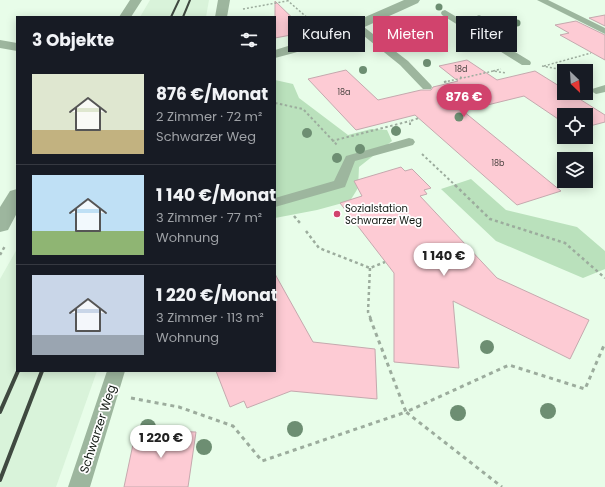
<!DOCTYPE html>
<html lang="de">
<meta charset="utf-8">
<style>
:root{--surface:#171b24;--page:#20242c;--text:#f1f3f6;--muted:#9ea1a6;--line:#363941;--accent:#d1436d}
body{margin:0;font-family:Poppins,sans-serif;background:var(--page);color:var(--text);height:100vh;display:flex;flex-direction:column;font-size:15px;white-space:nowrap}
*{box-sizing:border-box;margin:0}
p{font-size:13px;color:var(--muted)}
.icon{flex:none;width:22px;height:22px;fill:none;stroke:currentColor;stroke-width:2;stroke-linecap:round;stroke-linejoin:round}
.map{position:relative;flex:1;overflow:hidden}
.sheet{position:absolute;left:16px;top:16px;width:260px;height:356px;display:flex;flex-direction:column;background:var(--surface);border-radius:0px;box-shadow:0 2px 10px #0003}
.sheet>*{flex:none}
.guide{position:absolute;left:288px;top:16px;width:257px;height:36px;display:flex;gap:8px}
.needle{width:26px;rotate:155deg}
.tools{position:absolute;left:557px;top:64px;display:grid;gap:8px}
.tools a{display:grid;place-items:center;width:36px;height:36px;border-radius:0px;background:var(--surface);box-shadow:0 2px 10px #0003;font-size:20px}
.price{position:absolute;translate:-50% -34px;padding:0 9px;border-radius:14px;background:#fff;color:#222;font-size:13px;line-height:26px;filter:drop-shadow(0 1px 2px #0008)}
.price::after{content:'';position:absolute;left:50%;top:24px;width:12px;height:9px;margin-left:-6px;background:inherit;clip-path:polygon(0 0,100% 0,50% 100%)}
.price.on{background:var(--accent);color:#fff}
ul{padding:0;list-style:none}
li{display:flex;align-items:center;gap:12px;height:100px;padding:0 16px}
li+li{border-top:1px solid var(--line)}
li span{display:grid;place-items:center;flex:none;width:112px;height:80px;border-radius:0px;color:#555}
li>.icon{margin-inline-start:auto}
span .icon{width:48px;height:48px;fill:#fffc;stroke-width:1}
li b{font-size:17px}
h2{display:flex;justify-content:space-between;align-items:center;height:48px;padding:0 16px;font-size:17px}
.pill{padding:0 14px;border-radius:0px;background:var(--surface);box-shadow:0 2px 10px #0003;font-size:14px;line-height:36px}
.pill.on{background:var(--accent);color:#fff}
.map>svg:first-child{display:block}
</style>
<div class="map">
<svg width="605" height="487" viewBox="0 0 605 487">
<rect width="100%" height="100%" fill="#e8fde9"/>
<path fill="#d9f3da" d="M150 0H209L206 17H140Z
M17 249V371H97L56 487H0V279Z"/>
<path fill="#bae1bc" d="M275 80 293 84 299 98 348 135 371 129 387 130 392 141 359 167 358 188 350 201 317 210 275 218Z
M471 179 506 210 577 227 605 251V269L583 278 496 241 441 189Z"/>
<path fill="#fdcbd4" stroke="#c5a9ae" d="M275 1 307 32 275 38Z
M605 15V26L589 18Z
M576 21 605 35V60L560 35 569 33 555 25Z
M467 60 497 80 535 71 564 89V93H570L605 115V122L586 127V115H564V123L524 96 463 111 561 191 517 205 415 115 356 130 308 79 346 70 378 100 421 90H431L433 87 458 81 439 66Z
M401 167 405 171 412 169 431 188 424 190 427 194 420 196 497 278 589 320 570 359 453 301 459 368 394 362V273L340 203 362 196 354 181Z
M275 274 313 342 375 349 377 399 291 391 247 408 244 401 230 407 216 371H275Z
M136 430 196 432 188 487H124Z"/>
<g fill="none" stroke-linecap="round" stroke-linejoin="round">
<path stroke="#9cac9d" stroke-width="1.5" stroke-dasharray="2 2" stroke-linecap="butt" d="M287 0 311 21 323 18
M243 9 287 1
M542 66 558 69 564 73
M544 66 591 53
M493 71 501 69
M460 77 463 78 493 71 506 73
M444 82 463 78"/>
<path stroke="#9cac9d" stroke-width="2" stroke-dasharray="2.5 2.5" stroke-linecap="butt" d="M444 82 448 81
M275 103 303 109 338 146
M410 125V121L419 118
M332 141 410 121
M422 154 456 186"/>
<path stroke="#9cac9d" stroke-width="2.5" stroke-dasharray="3 3" stroke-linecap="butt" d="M455 185 490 219 565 243 605 278
M294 216 300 223
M306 231 319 248 370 268 385 262
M0 255 5 246
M370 268 368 312 371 319"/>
<path stroke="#9cac9d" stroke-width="3" stroke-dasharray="4 4" stroke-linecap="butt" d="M370 318 406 412 509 365 585 389 605 343
M131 398 179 407 233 426 262 461 406 412 502 487"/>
<path fill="#9db69e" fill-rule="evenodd" d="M537 0H548L605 28V34Z
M445 10 530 61 531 63 530 65H522L442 15 441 13 442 11Z
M357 23 360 24 408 61 431 85 432 87 431 89H423L400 65 354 28 353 26Z
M605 85V92L596 94 591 91 592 89Z
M409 138 413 139 415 142 413 145 355 161 345 187 275 207V198L334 181 346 156Z
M107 371H125L90 487H68Z"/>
<path fill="#9db69e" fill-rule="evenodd" d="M130 0H142L131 17H119Z
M218 0H230L227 17H215Z
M404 0H420L418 3C371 24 326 46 275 58V50L324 35Z
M0 40 17 43V51L0 48Z
M17 189V213L8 230 0 232V207L10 191Z"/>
<path stroke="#3f4940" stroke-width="2" d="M171 17 179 0
M183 17 190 0"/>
<path stroke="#3f4940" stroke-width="4" d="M0 412 18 371
M0 480 42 371"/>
</g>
<g fill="#6d8e72">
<circle cx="439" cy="7" r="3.5"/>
<circle cx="479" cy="19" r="3.5"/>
<circle cx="517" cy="23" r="3.5"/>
<circle cx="440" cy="37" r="3.5"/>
<circle cx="293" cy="38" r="3.5"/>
<circle cx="357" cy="40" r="4"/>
<circle cx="427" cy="63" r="4"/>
<circle cx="363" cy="70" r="4"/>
<circle cx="459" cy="117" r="4.5"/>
<circle cx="396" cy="131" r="5"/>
<circle cx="307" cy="133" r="5"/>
<circle cx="360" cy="149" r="5"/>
<circle cx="337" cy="158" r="5"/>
<circle cx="487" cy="347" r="7"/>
<circle cx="548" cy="411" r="8"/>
<circle cx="458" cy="413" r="8"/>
<circle cx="148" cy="427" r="8"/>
<circle cx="295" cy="429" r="8"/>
<circle cx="204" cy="447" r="8"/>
</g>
<circle fill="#d1436d" stroke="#fff" stroke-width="1.5" cx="337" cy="214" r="4"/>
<g text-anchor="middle" stroke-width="3.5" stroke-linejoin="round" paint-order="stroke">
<g font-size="8" fill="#4c4542">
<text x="461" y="72">18d</text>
<text x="344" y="95">18a</text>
<text x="498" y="166">18b</text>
</g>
<g font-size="10" fill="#111812" stroke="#fff" text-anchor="start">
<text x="345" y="212">Sozialstation<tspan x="345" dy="12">Schwarzer Weg</tspan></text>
</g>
<g font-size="12" fill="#111812" stroke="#fff">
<text transform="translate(98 429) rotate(-72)" y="4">Schwarzer Weg</text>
</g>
</g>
</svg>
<div class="tools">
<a><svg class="needle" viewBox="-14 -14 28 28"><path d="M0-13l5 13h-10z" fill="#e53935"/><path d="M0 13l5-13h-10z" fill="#9ea1a6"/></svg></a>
<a><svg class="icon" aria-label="locate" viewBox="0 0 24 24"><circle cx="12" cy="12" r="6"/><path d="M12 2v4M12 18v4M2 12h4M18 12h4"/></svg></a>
<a><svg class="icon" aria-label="layers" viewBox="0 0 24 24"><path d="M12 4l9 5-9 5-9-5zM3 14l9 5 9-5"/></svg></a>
</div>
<b class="price on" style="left:464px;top:118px">876 €</b>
<b class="price" style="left:444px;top:277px">1 140 €</b>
<b class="price" style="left:161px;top:459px">1 220 €</b>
<div class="guide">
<a class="pill">Kaufen</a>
<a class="pill on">Mieten</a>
<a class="pill">Filter</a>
</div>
<section class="sheet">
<h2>3 Objekte<svg class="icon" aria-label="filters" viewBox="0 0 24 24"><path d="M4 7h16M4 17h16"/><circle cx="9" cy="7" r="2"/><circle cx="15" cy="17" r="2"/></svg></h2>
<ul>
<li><span style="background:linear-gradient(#dfe7d0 70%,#c2b280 0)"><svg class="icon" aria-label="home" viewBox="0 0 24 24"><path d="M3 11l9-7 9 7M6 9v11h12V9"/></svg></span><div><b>876 €/Monat</b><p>2 Zimmer · 72 m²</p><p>Schwarzer Weg</p></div></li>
<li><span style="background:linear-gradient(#bfe0f5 70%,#8fb573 0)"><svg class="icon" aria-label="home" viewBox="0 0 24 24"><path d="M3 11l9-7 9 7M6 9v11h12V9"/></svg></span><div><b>1 140 €/Monat</b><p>3 Zimmer · 77 m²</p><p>Wohnung</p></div></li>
<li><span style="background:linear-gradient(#c9d6e8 75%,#9aa5b1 0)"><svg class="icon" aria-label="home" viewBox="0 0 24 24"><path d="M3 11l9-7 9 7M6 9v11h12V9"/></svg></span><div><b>1 220 €/Monat</b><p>3 Zimmer · 113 m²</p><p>Wohnung</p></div></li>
</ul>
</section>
</div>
